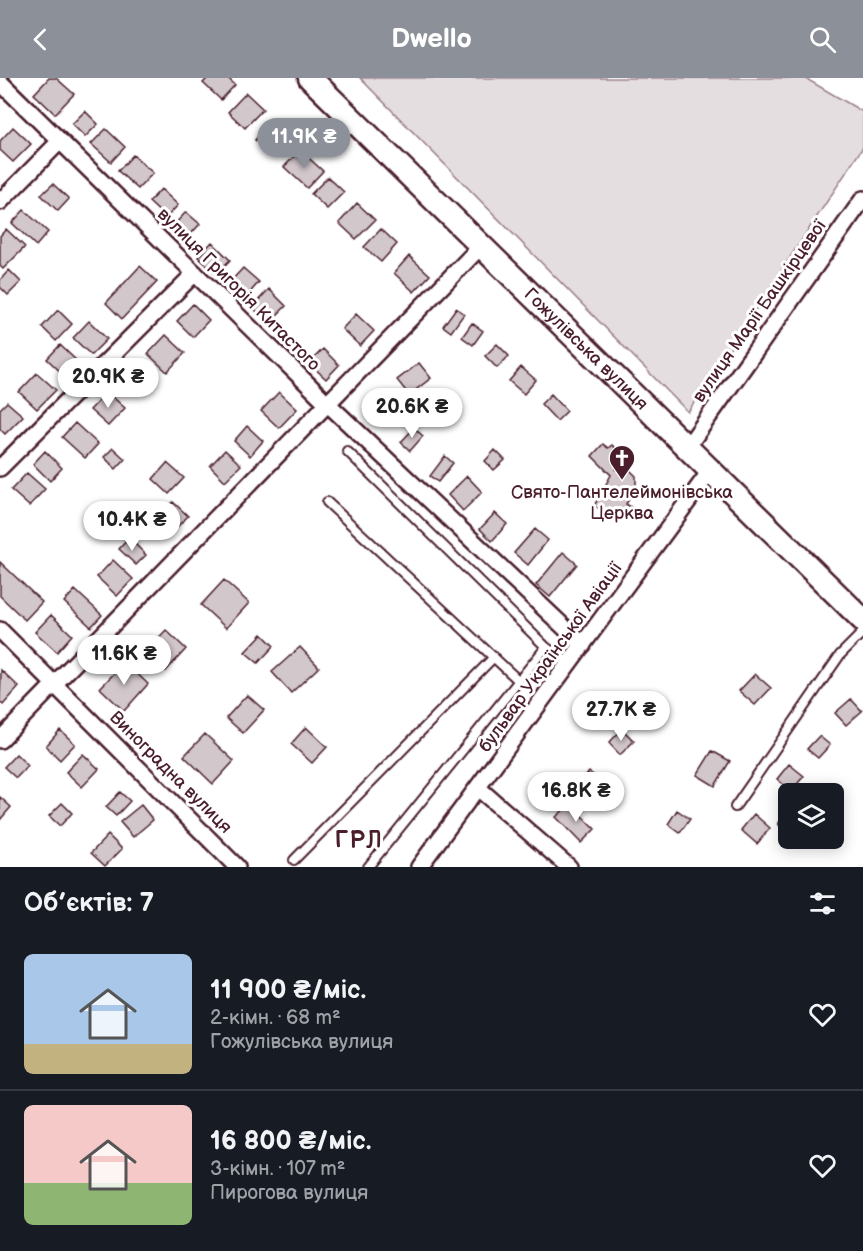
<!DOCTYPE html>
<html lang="uk">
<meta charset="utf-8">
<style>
:root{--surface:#171b24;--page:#20242c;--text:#f1f3f6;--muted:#9ea1a6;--line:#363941;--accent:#8c9099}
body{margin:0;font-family:"Balsamiq Sans",sans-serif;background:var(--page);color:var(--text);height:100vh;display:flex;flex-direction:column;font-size:22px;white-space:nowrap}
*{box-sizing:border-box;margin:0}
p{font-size:20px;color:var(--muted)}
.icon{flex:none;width:33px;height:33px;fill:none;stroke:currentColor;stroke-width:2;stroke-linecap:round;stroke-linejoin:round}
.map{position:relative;height:789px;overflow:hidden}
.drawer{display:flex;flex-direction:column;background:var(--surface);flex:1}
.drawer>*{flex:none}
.fabs{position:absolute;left:778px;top:705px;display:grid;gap:12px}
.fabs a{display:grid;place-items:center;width:66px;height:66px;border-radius:9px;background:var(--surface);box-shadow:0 3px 15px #0003;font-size:30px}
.price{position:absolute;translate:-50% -51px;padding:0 14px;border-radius:21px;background:#fff;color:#222;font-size:20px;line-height:39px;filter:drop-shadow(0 2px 3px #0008)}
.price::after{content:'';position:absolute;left:50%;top:36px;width:18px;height:14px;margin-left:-9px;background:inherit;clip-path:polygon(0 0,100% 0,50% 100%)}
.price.current{background:var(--accent);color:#fff}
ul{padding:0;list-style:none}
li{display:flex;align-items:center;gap:18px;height:150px;padding:0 24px}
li+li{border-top:2px solid var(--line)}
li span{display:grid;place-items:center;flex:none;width:168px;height:120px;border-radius:9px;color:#555}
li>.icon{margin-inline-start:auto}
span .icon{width:72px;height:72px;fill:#fffc;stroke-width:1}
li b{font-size:26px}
h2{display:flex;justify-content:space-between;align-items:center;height:72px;padding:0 24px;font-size:26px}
header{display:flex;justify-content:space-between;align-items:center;height:78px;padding:0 24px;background:var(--accent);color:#fff;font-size:27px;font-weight:700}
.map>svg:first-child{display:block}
</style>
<header><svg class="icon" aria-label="back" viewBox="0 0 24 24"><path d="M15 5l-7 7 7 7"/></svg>Dwello<svg class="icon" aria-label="search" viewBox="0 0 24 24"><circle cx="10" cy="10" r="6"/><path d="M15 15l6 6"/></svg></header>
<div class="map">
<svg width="863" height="789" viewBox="0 0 863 789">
<rect width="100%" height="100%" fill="#fff"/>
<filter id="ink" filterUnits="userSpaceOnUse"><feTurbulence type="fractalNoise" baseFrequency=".0167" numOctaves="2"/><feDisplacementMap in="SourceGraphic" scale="12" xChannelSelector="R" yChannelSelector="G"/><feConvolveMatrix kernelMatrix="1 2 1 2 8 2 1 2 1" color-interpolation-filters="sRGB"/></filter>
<g filter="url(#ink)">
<path fill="#e5dee0" stroke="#987e86" stroke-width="1.5" d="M360 0H805L863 34V69L688 334Z"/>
<path fill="#d2c7cb" stroke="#4a1f2b" stroke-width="1.5" d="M49 0H56L74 16 55 36 34 16Z
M208 0H228L235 7 221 22 203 5Z
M246 15 263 31 245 50 228 34Z
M85 33 98 46 85 59 72 46Z
M272 43 287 57 270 75 255 62Z
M13 49 31 66 13 84 0 72V63Z
M106 51 125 69 111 84 91 66Z
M300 72 323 93 307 110 284 89Z
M133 77 153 95 138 111 118 93Z
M328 99 344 114 327 131 311 116Z
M53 106 69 121 58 133 41 117Z
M161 111 178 127 166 140 149 124Z
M357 125 375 142 356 161 339 145Z
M24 132 48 154 36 168 12 145Z
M186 134 200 146 188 159 174 147Z
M6 151 25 169 3 191 0 188V158Z
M381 151 397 166 381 184 364 169Z
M212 164 230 182 216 196 198 179Z
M409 178 430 197 414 214 394 195Z
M140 188 157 204 122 241 106 225Z
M243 190 259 204 246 219 230 204Z
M9 192 21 204 8 217 0 209V202Z
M269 211 286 228 269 245 252 229Z
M193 226 209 242 193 259 177 243Z
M456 230 464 236 451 254 443 248Z
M58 232 72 246 56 263 42 249Z
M356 236 374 253 360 268 342 251Z
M89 243 107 261 91 277 73 260Z
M472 245 483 253 473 267 462 259Z
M166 257 185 275 167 294 148 276Z
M497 266 509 278 497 290 485 278Z
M60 267 79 285 66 299 47 281Z
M323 271 339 287 326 301 309 285Z
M419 285 431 300 409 317 397 302Z
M139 287 153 300 139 315 125 302Z
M521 289 536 302 524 316 509 303Z
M37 295 56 312 37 331 19 314Z
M107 314 125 330 108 348 90 332Z
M279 314 297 331 279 350 261 333Z
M387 316 402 329 386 347 371 334Z
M551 316 567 333 557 343 541 326Z
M7 324 23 338 5 356 0 351V331Z
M75 345 98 366 85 380 62 359Z
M247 348 263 363 250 378 234 363Z
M414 350 423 358 410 373 401 364Z
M603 366 608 370 612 367 622 376 618 380 623 385 617 391 627 389 636 398V409L626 426 634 431 629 440 621 435 618 441 594 428 611 397 592 378Z
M113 370 125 381 116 391 104 379Z
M225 372 241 387 225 403 210 388Z
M495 372 505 382 494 392 485 383Z
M45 373 62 390 50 403 33 386Z
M445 378 453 385 438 404 430 398Z
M167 385 184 400 169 416 153 401Z
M27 395 45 411 29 428 11 412Z
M467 398 482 414 463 433 448 417Z
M173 424 188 438 172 454 158 440Z
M495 435 507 446 492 463 480 451Z
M535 451 548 462 528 487 514 475Z
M129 460 146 477 136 487 119 471Z
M563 474 577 486 550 519 536 507Z
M113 482 133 501 117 518 97 499Z
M0 484 42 524 25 542 0 518Z
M224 502 249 525 226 550 201 527Z
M75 512 102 537 91 549 64 524Z
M51 537 72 557 57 574 35 554Z
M166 552 186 571 166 593 146 573Z
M262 556 274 568 258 585 245 574Z
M300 569 319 589 291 615 272 594Z
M125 584 148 606 124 633 100 610Z
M1 592 19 609 3 627 0 624Z
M755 596 771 610 755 627 739 613Z
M247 617 264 632 243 655 226 640Z
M647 617 665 634 651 649 633 632Z
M851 621 862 633 846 647 835 635Z
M306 649 327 669 312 685 291 666Z
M622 651 634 663 620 677 609 665Z
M60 652 75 666 60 682 46 668Z
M205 656 234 683 213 706 184 678Z
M819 658 830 667 818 680 807 671Z
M712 673 730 683 715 708 697 697Z
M16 676 28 688 16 700 4 689Z
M83 676 99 691 82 709 66 694Z
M789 686 804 698 791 713 777 701Z
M589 694 602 703 591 718 578 708Z
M120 714 130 723 116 738 106 729Z
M0 719 11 729 0 742Z
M62 725 72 735 60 748 49 738Z
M570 726 595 751 581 765 556 739Z
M141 727 153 742 133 759 120 744Z
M789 731V755L778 746Z
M677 732 690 741 680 755 668 746Z
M754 736 770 750 757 766 741 752Z
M108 757 122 771 105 788 91 775Z"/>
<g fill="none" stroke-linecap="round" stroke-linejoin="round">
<g stroke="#4a1f2b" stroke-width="12">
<path id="lane" d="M347 373 546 569 569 586
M327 424 518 602
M735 729 840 577 863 554
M294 782 494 579
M368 789 546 569"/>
</g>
<g stroke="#4a1f2b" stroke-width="20">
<path id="street" d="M0 4 328 326 583 567
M0 124 60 63
M688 368 863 121
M0 390 195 195
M0 552 237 789
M0 662 481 168
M478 710 569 789
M419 789 711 392"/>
</g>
<g stroke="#4a1f2b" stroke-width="27">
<g id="secondary">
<path id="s1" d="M310 0 863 542"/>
</g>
</g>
<use href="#lane" stroke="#fff" stroke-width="8"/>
<use href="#street" stroke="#fff" stroke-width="15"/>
<use href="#secondary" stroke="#fff" stroke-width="22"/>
</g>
</g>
<defs>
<g id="church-pin" transform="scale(1.35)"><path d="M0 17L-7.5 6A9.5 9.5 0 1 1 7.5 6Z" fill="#4a1f2b" stroke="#fff"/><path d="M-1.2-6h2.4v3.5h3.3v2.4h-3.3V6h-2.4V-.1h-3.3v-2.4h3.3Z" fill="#fff"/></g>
</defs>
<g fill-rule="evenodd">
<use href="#church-pin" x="622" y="380"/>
</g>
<g text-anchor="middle" stroke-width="6" stroke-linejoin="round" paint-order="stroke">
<g font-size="18" fill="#4a1f2b" stroke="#fff">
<text transform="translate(239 211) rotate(45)" y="6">вулиця Григорія Китастого</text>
<text transform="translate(759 233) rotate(-55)" y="6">вулиця Марії Башкірцевої</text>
<text dy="6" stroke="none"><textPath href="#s1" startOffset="387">Гожулівська вулиця</textPath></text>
<text transform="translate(550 579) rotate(-54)" y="6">бульвар Української Авіації</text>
<text transform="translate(171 694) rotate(45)" y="6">Виноградна вулиця</text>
</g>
<g font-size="18" fill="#4a1f2b" stroke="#fff">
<text x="622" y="420">Свято-Пантелеймонівська<tspan x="622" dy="21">Церква</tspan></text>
</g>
<g font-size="24" font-weight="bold" letter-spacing="1.5" fill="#4a1f2b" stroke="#fff">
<text x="359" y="770">ГРЛ</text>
</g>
</g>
</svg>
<div class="fabs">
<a><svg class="icon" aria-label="layers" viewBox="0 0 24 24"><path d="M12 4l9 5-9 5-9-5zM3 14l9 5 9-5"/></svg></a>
</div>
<b class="price current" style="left:304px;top:91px">11.9K ₴</b>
<b class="price" style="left:108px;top:331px">20.9K ₴</b>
<b class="price" style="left:412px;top:361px">20.6K ₴</b>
<b class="price" style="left:132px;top:474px">10.4K ₴</b>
<b class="price" style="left:124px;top:608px">11.6K ₴</b>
<b class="price" style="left:621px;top:664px">27.7K ₴</b>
<b class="price" style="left:576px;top:745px">16.8K ₴</b>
</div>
<section class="drawer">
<h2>Об’єктів: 7<svg class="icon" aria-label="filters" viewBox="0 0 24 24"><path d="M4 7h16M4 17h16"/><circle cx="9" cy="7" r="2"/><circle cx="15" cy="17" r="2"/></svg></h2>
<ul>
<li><span style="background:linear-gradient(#a9c7e8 75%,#c2b280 0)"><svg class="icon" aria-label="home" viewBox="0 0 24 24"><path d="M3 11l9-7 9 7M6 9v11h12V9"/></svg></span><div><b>11 900 ₴/міс.</b><p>2-кімн. · 68 m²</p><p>Гожулівська вулиця</p></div><svg class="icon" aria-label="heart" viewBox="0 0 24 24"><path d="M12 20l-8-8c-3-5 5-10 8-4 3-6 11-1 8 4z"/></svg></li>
<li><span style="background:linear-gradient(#f6c9c9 65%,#8fb573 0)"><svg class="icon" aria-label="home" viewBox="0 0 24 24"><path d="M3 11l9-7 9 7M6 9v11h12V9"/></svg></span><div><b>16 800 ₴/міс.</b><p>3-кімн. · 107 m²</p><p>Пирогова вулиця</p></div><svg class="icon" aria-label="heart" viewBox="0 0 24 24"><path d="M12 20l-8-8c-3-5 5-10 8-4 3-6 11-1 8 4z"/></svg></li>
</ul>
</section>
